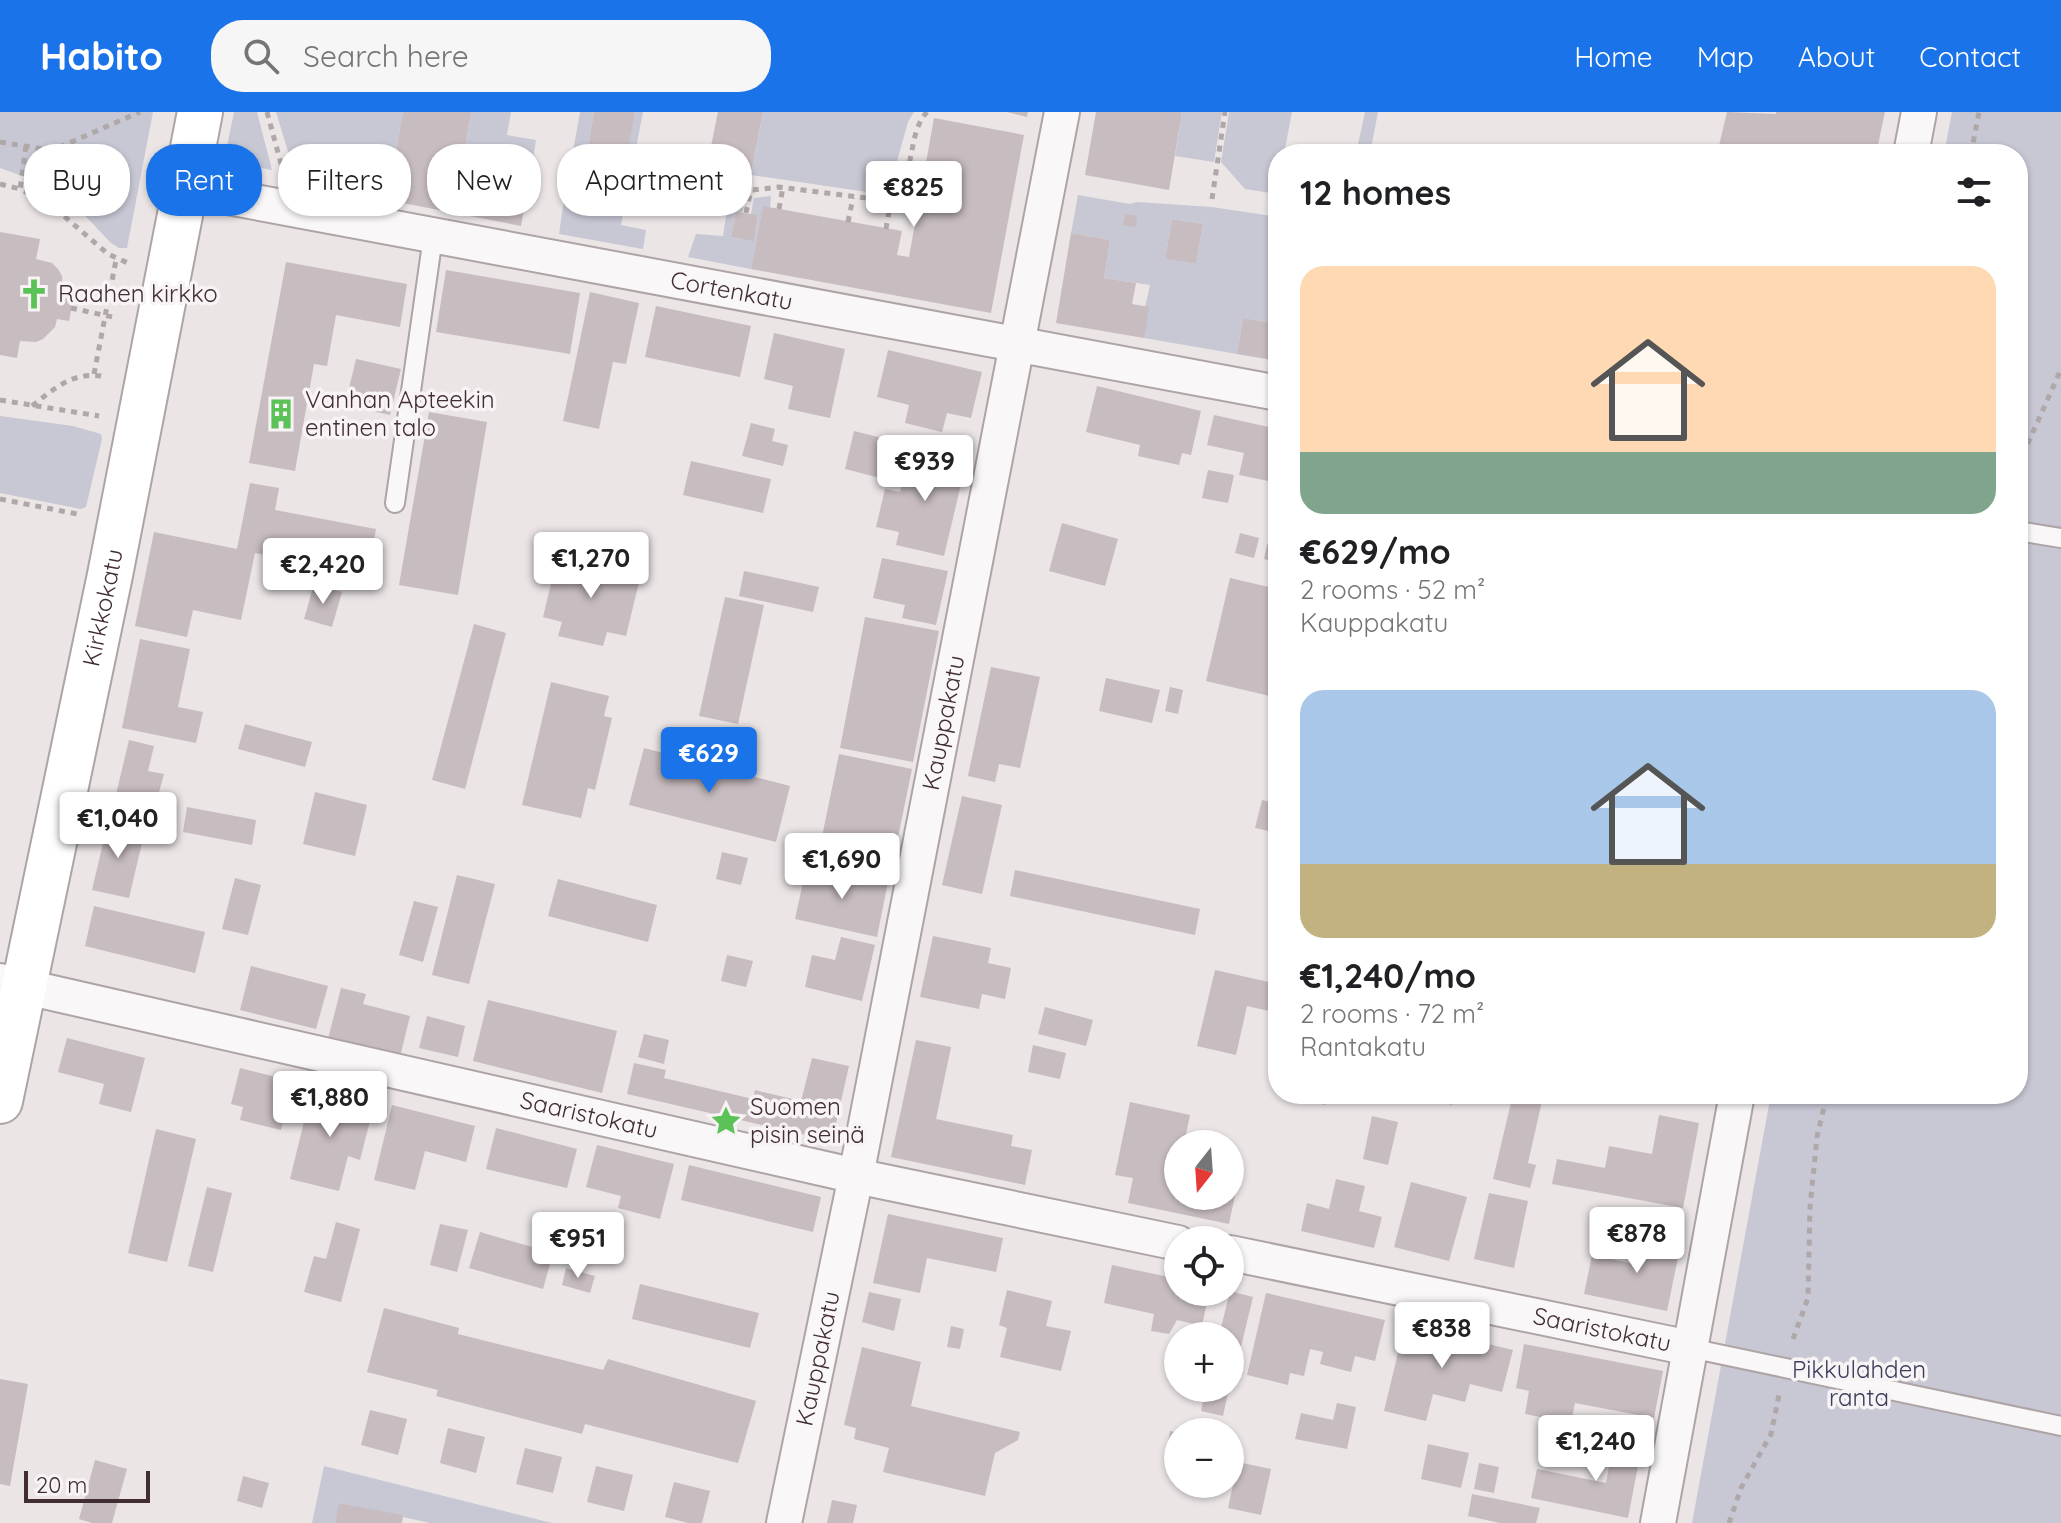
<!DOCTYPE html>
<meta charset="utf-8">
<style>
:root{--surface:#fff;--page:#f6f6f6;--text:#202124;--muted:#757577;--accent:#1a73e8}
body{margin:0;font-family:Quicksand,sans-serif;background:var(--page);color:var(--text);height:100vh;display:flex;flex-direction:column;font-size:30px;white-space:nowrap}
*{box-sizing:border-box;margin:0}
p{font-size:26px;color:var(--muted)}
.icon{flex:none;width:44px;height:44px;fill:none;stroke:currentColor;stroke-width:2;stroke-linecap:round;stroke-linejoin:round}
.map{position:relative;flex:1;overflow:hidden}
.side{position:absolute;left:1268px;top:32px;width:760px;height:960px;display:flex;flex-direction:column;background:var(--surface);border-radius:32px;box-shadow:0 2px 6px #0004}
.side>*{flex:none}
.top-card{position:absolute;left:24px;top:32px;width:760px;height:72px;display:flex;gap:16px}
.needle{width:52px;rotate:197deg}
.controls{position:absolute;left:1164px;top:1018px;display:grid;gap:16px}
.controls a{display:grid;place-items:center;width:80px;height:80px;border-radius:50%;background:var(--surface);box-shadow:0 2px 6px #0004;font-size:40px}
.scale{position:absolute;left:24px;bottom:20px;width:126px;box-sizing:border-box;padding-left:8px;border:4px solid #422e32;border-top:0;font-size:22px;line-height:28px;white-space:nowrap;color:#422e32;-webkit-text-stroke:6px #f8f4f5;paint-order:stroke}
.price{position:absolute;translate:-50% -68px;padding:0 18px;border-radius:8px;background:#fff;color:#222;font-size:26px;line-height:52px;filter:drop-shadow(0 2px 4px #0008)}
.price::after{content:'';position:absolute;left:50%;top:48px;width:24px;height:18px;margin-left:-12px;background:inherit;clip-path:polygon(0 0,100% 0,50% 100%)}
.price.on{background:var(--accent);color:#fff}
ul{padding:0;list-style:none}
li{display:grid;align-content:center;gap:16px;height:424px;padding:0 32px}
li span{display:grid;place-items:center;height:248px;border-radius:24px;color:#555}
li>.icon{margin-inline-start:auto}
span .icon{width:144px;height:144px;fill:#fffc;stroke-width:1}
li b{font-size:34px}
h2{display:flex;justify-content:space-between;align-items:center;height:96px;padding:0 32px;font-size:34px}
.tag{padding:0 28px;border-radius:32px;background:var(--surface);box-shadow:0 2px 6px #0004;font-size:28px;line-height:72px}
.tag.on{background:var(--accent);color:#fff}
header{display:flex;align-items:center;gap:48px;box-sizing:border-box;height:112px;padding:0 40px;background:var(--accent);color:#fff}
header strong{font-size:38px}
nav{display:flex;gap:44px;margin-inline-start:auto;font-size:28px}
.search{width:560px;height:72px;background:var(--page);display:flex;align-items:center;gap:20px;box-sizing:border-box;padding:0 28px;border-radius:32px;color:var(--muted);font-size:30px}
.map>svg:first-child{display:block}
</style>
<header>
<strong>Habito</strong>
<div class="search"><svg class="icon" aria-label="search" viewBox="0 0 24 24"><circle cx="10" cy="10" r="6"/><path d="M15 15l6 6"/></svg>Search here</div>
<nav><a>Home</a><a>Map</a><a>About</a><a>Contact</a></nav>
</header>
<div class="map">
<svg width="2061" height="1411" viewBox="0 0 2061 1411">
<rect width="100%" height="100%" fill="#ebe5e6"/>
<path fill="#c7c8d4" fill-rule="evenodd" d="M0 0H153L127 136H119L111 131 72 90 45 72 0 56Z
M234 0H257L272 58 224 49Z
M276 0H403L387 88 300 71 295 63Z
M471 0H511L507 23 536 28 532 53 464 40Z
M580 0H594L588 36 626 43 635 0H643L621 113 646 118 643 137 559 122 564 87 578 89 585 54 571 51Z
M763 0H914L908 10 890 74 874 81 751 63Z
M1182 0H1222L1214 50 1175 44Z
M1229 0H1292L1284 42H1278L1277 82 1245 77 1221 50Z
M1365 0H1378L1370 42H1356Z
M1952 0H2061V1411H1692L1771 982H2018V42H1944Z
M1078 83 1130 92 1137 90 1212 95 1278 105V212L1243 206 1237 242 1144 226 1145 195 1150 173 1104 166 1110 128 1071 121ZM1172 107 1203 112 1196 152 1165 147Z
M771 84 770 95H763L751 157 688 145 696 122 723 124 728 91 738 85H745L742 101 736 100 731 125 754 128 758 104 751 102 754 86Z
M0 304 73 314 101 322 102 327 86 395 81 397 0 381Z
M324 1354 552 1411H430L340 1391 335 1411H312Z"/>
<path fill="#c7bcbf" d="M403 0H471L464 40 532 53 521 114 387 88Z
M594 0H635L627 43 588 36Z
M718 0H763L750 67 706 59Z
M1007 0H1028L1027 5Z
M1096 0H1182L1169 78 1085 63Z
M1727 0 1776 2V0H1885L1876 42H1717Z
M934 6 1024 23 991 201 751 157 763 94 902 119 897 143 909 145Z
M736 100 758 103 754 129 731 125Z
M1125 102 1137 104 1136 115 1123 113Z
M1172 107 1203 112 1196 152 1165 147Z
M0 120 40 127 36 147 52 151 58 157 62 164 63 181 74 183 69 209 57 207 55 215 43 227 36 230 20 229 17 246 0 243Z
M1071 121 1110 128 1104 166 1136 171 1132 192 1149 195 1144 226 1056 211Z
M286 150 407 172 400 215 336 203 327 254 314 252 295 359 249 351Z
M446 158 580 181 570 242 436 220Z
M590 180 639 191 626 252 613 250 599 317 563 309Z
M656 194 751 214 740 265 645 245Z
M1243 206 1278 212V249L1237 242Z
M774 221 845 237 830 306 788 297 793 274 764 267Z
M888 238 982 260 971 306 947 301 942 320 905 311 909 293 877 285Z
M356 247 401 257 390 303 345 293Z
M1097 274 1201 299 1191 343 1182 341 1179 353 1138 344 1140 333 1086 320Z
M429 300 487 310 458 483 399 473Z
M1214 303 1278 317V371L1239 363 1244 341 1207 333Z
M751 311 775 317 772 329 788 333 783 354 742 344Z
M854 319 882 326 879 338 902 344 896 370 845 357Z
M917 335 967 347 944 444 896 433 899 420 876 415 885 377 900 380 904 364 917 366 919 359 912 357Z
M691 349 771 367 763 401 683 383Z
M1208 358 1234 363 1228 391 1202 386Z
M250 371 279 376 275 398 376 417 368 462 255 441 241 508 193 498 187 525 135 514 154 420 237 437Z
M1062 411 1118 427 1105 474 1049 459Z
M1240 421 1259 426 1254 446 1235 441Z
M1267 432 1278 435V451L1264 447Z
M558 442 641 462 626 524 607 520 603 534 558 524 562 510 543 505Z
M882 446 948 459 936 513 902 506 905 493 873 486Z
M744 459 819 475 813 500 739 484Z
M1230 466 1278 477V586L1206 569Z
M314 472 342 480 332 515 304 507Z
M725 485 764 493 738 612 699 604Z
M865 505 939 519 913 650 840 636Z
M474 512 506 521 465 677 432 668Z
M140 527 190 537 178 595 203 600 196 631 122 616Z
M991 555 1040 565 1020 656 999 652 995 670 968 664Z
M1106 566 1160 578 1152 611 1099 599Z
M551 570 609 584 604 604 612 606 595 678 588 676 581 706 522 693Z
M1170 575 1183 578 1178 602 1165 599Z
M245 612 312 630 305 655 238 637Z
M129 628 154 634 148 659 164 662 158 684 144 680 139 702 113 695Z
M644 636 790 674 776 730 629 693Z
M839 642 912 657 890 764 817 749Z
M315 680 367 693 355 744 303 732Z
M962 684 1002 693 982 782 942 773Z
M1262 688 1278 692V721L1255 716Z
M187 695 256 708 252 733 183 720Z
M108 710 145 718 129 786 92 778Z
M722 740 748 746 741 773 716 767Z
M807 752 888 770 877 825 795 807Z
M1015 758 1200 797 1195 823 1010 784Z
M457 763 495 772 469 872 432 863Z
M235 766 261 773 248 823 222 817Z
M558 767 657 793 648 830 548 804Z
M414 789 438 795 423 850 399 843Z
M94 794 205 820 195 861 85 834Z
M933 824 991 836 988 851 1011 856 1005 887 982 882 979 897 920 885Z
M841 825 875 833 862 889 805 875 812 843 835 848Z
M727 843 753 849 746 875 721 869Z
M251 854 328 874 316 917 240 898Z
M1215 858 1278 872V901L1247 894 1236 943 1197 934Z
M341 876 366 882 363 892 410 904 400 945 328 927Z
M488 888 617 919 602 981 473 949Z
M1045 895 1093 908 1086 934 1038 922Z
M427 904 465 914 458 945 419 936Z
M644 922 669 928 664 952 638 945Z
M67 926 145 946 131 1000 99 992 104 972 58 960Z
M1277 927H1278V953L1271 951Z
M916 928 951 935 936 1007 1013 1023 1011 1034 1032 1038 1025 1073 891 1045Z
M1033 933 1066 941 1060 967 1028 960Z
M812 946 849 954 832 1029 627 982 634 951 666 958 664 966 753 987 755 978 801 989Z
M240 956 303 972 294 1007 284 1005 281 1018 240 1008 243 995 231 992Z
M312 977 374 993 360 1048 348 1044 339 1079 290 1067Z
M1306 982H1328L1325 993 1304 988Z
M1412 982H1455L1452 993Z
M1513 982H1554L1552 991 1542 989 1528 1051 1536 1053 1530 1076 1493 1067Z
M1130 990 1190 1003 1184 1032H1178V1084H1230V1067L1238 1069 1229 1112 1128 1091 1133 1066 1115 1063Z
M392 993 475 1014 466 1050 425 1039 415 1078 374 1068Z
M1659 1003 1699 1011 1683 1096 1552 1072 1557 1047 1605 1056 1609 1034 1652 1042Z
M1372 1004 1398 1010 1388 1053 1363 1047Z
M496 1016 577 1037 567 1076 486 1057Z
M156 1017 196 1027 167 1150 128 1141Z
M597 1033 674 1052 660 1107 618 1096 621 1084 586 1075Z
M689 1053 821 1085 813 1120 681 1088Z
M1336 1067 1365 1074 1359 1099 1382 1105 1374 1136 1301 1119 1307 1091 1329 1097Z
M1411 1070 1467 1085 1449 1149 1394 1135Z
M207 1075 232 1081 213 1160 188 1154Z
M1489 1081 1528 1089 1514 1156 1474 1147Z
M888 1102 1003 1126 996 1160 927 1146 920 1181 873 1171Z
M336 1110 360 1117 341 1190 304 1180 314 1144 326 1147Z
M440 1112 468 1118 457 1160 430 1153Z
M480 1120 553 1141 543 1177 469 1156Z
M1642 1122 1681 1131 1667 1199 1584 1182 1592 1143 1635 1152Z
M1112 1153 1178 1167V1180H1209L1202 1214 1177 1208 1169 1222 1151 1219 1154 1202 1104 1191Z
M566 1156 595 1164 590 1181 562 1173Z
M640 1172 759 1201 750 1236 632 1207Z
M1007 1178 1052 1189 1046 1214 1071 1219 1061 1259 1000 1245 1007 1216 999 1213Z
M1230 1179 1253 1185 1240 1239 1230 1236V1224H1219Z
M869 1180 901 1187 894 1219 862 1210Z
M1266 1181 1385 1208 1375 1249 1355 1244 1351 1260 1320 1252 1323 1240 1310 1237 1304 1264 1290 1261 1288 1273 1247 1263Z
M384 1196 459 1216 458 1222 603 1258 608 1247 756 1289 738 1351 585 1312 582 1322 436 1284 438 1278 367 1260Z
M1405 1212 1513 1238 1502 1280 1470 1272 1465 1290 1433 1282 1426 1309 1384 1299Z
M951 1214 964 1217 960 1237 947 1235Z
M1524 1232 1663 1259 1654 1306 1575 1291 1571 1311 1525 1302 1529 1279 1516 1276Z
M862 1235 921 1250 911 1294 1020 1320 1018 1328 995 1341 985 1384 883 1360 889 1336 854 1327 856 1316 844 1313Z
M0 1267 28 1272 10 1374 0 1372Z
M1206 1276H1229L1223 1304 1201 1299Z
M1337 1291 1356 1295 1347 1337 1295 1327 1301 1301 1333 1308Z
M370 1298 407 1307 398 1343 361 1333Z
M448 1316 485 1325 476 1361 440 1351Z
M1170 1319 1178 1321V1344L1166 1342Z
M1615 1323 1643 1328 1628 1406 1531 1386 1537 1357 1606 1371Z
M1428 1332 1469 1341 1461 1376 1421 1367Z
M525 1336 562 1345 553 1381 516 1372Z
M95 1348 127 1357 112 1411H92L79 1407Z
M1238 1350 1271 1357 1261 1403 1228 1396Z
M1479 1351 1499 1355 1494 1381 1474 1377Z
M596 1354 633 1363 624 1399 587 1390Z
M243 1364 269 1371 262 1396 237 1389Z
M674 1370 710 1379 702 1411H688L665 1405Z
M1472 1382 1540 1396 1536 1411H1500L1468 1404Z
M832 1388 857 1393 853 1411H827Z
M339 1391 403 1403 402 1411H335Z"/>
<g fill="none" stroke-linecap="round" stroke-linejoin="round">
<g stroke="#aea3a5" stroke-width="22">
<path id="lane" d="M395 391 433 125
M2018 419 2061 426
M1690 1236 2061 1314"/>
</g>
<g stroke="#aea3a5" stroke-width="38">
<g id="street">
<path d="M1911 42 1919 0"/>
<path id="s1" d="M185 77 1278 281"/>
<path id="s2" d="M0 869 856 1064 1178 1131"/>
<path id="s3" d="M1230 1141 1690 1236"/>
<path id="s4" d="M784 1411 856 1064 1062 0"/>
<path d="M1658 1411 1737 982"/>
</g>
</g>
<g stroke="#aea3a5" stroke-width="48">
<g id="secondary">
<path id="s5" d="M0 989 110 463 200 0"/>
</g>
</g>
<path stroke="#b0a7a9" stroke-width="5" stroke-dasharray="6 6" stroke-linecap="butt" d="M267 0 283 59
M0 30 43 37 60 35 140 0
M26 34 20 77 50 92 108 142 128 151
M1971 42 1979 0
M908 56 924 59
M682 65 753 78 779 75 882 88C919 78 904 24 927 0
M0 72 20 77
M1212 87 1225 0
M779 97 783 75
M746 101 751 78
M848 110 853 86
M886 117 889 99 887 87
M71 196 117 206
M94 262 116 148
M0 288 99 304
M32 294C56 275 75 258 107 265
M2018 354 2061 257
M0 387 77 402
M1793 1227 1808 1186 1810 1095 1817 1025 1827 982
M1729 1411 1741 1376 1771 1322 1779 1283"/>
<use href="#lane" stroke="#f9f7f8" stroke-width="18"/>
<use href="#street" stroke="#f9f7f8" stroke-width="34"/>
<use href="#secondary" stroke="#fff" stroke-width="44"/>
</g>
<defs>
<g id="church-bare" transform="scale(2.4)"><path d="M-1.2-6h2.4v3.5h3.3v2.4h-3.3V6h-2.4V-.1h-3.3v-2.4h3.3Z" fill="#5ac257" stroke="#f8f4f5" stroke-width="2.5" paint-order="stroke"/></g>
<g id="building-bare" transform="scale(2.4)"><path d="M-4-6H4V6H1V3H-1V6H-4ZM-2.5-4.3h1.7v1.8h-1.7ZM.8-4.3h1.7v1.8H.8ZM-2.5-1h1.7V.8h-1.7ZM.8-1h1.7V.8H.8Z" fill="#5ac257" stroke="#f8f4f5" stroke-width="2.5" paint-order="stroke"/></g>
<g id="sight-bare" transform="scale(2.4)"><path d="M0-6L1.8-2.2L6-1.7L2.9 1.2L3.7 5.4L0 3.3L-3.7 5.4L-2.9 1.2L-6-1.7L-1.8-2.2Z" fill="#5ac257" stroke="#f8f4f5" stroke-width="2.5" paint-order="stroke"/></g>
</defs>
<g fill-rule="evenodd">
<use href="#church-bare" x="34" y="182"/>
<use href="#building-bare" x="281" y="302"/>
<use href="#sight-bare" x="726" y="1009"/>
</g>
<g text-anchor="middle" stroke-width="7" stroke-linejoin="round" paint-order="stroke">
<g font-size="24" fill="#422e32" stroke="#f8f4f5">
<text dy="8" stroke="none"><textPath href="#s1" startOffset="556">Cortenkatu</textPath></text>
<text dy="8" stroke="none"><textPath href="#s5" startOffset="504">Kirkkokatu</textPath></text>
<text dy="8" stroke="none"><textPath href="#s4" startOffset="816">Kauppakatu</textPath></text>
<text dy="8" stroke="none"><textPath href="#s2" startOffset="604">Saaristokatu</textPath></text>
<text dy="8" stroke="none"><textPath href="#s3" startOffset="380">Saaristokatu</textPath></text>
<text dy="8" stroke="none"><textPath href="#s4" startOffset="168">Kauppakatu</textPath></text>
</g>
<g font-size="24" fill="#422e32" stroke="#f8f4f5" text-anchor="start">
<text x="58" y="190">Raahen kirkko</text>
<text x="305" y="296">Vanhan Apteekin<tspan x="305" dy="28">entinen talo</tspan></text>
<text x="750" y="1003">Suomen<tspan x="750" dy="28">pisin seinä</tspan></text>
</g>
<g font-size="24" fill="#3c3e5c" stroke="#f8f4f5">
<text x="1859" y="1266">Pikkulahden<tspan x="1859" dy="28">ranta</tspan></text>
</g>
</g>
</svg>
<div class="controls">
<a><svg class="needle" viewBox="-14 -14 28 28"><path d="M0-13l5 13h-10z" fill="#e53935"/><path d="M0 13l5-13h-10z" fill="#757577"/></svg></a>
<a><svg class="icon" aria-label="locate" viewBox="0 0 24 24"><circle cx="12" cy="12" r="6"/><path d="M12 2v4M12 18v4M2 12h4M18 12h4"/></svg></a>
<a>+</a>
<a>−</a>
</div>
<div class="scale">20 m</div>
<b class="price" style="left:914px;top:117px">€825</b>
<b class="price" style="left:925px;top:391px">€939</b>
<b class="price" style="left:591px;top:488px">€1,270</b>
<b class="price" style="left:323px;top:494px">€2,420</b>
<b class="price on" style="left:709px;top:683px">€629</b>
<b class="price" style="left:118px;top:748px">€1,040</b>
<b class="price" style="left:842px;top:789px">€1,690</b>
<b class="price" style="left:330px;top:1027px">€1,880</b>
<b class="price" style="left:1637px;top:1163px">€878</b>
<b class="price" style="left:578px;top:1168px">€951</b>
<b class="price" style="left:1442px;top:1258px">€838</b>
<b class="price" style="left:1596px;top:1371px">€1,240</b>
<div class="top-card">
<a class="tag">Buy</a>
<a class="tag on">Rent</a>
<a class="tag">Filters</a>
<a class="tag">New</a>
<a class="tag">Apartment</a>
</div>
<section class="side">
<h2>12 homes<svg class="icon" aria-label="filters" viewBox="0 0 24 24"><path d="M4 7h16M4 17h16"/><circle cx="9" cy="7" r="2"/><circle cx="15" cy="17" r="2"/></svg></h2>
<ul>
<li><span style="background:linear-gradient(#ffd9b3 75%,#7fa58c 0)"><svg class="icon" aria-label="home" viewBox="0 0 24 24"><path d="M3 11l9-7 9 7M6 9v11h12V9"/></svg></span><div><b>€629/mo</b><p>2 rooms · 52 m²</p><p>Kauppakatu</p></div></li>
<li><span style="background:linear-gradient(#a9c7e8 70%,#c2b280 0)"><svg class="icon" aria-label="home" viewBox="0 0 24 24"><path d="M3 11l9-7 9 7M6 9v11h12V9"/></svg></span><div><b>€1,240/mo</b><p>2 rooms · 72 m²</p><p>Rantakatu</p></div></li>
</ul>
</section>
</div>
